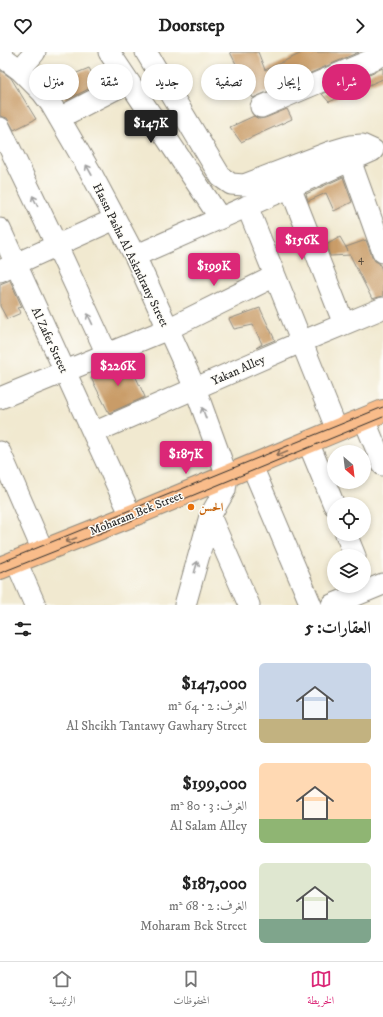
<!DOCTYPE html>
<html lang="ar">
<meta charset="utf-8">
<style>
:root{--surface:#fff;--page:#f2f2f2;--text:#222;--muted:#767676;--line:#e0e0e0;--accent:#db2777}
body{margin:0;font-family:"IM FELL DW Pica",Amiri,serif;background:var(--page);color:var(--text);direction:rtl;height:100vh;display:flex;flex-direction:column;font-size:15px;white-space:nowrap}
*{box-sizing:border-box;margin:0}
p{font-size:13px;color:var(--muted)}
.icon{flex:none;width:22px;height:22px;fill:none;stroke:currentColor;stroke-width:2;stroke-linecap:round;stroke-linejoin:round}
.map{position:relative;height:553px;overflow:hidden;direction:ltr}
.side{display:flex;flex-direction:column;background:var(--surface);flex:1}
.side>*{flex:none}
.guide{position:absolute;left:12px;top:12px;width:359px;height:36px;direction:rtl;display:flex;gap:8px}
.needle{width:26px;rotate:152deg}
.tools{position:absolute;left:327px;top:393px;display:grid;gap:8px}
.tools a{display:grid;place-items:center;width:44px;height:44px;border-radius:50%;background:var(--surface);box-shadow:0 2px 6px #0003;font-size:20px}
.price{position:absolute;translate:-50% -34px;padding:0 9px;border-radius:4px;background:var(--accent);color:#fff;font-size:13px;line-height:26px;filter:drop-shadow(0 1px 2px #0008)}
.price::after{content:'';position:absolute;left:50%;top:24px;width:12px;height:9px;margin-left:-6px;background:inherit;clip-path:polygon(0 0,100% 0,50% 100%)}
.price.current{background:#222;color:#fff}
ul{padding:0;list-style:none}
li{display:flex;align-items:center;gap:12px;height:100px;padding:0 12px}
li span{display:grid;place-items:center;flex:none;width:112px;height:80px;border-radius:6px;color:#555}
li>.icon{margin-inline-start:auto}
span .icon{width:48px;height:48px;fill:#fffc;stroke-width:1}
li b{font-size:17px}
h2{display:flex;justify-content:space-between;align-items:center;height:48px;padding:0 12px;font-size:17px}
.chip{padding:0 14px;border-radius:18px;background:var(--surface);box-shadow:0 2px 6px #0003;font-size:14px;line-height:36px}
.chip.current{background:var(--accent);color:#fff}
header{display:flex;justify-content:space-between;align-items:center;height:52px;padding:0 12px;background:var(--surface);font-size:18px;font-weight:800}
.dock{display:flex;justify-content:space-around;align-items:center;height:56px;border-top:1px solid var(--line);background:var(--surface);font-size:11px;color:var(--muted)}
.dock a{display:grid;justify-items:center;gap:2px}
.dock .current{color:var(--accent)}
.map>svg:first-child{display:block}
</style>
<header><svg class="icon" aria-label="forward" viewBox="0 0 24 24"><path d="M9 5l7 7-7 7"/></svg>Doorstep<svg class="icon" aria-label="heart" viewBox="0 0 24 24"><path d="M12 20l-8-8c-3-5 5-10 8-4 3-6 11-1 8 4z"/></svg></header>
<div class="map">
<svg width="383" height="553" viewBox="0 0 383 553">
<rect width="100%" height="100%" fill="#fdfcf7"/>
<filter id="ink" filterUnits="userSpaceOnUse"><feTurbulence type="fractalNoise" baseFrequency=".025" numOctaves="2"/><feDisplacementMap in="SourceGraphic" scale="8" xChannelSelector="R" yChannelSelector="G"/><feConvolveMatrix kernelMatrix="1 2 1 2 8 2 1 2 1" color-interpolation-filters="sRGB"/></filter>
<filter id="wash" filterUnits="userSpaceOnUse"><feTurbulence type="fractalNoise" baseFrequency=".012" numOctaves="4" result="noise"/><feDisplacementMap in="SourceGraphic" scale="16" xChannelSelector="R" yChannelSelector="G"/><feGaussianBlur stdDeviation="0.9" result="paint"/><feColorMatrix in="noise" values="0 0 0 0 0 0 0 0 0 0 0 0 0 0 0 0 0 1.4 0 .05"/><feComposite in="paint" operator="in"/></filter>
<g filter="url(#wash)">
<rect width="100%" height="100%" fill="#f1e9d0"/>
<g id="blocks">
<path fill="#c99c68" d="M230 0H258L265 18 304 0H359L253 46Z
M89 16 98 32 67 48 55 30Z
M383 16V27L329 50 322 42Z
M0 18 11 26 36 67 14 78 7 66 0 64Z
M287 57 292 67 241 90 230 75 254 64 259 67 265 66Z
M343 125 352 150 334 159 326 141 308 149 306 142Z
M340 185 348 199 346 195 366 188 372 204 375 209 379 211 383 220V244L372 247 350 203 330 204 326 193Z
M10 228 22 255 17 256 21 261 7 267 0 254V232Z
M260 256 275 288 256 296 262 292 253 273 234 277 229 267Z
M129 310 145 345 109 361 91 326Z"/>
</g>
</g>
<g filter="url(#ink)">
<use href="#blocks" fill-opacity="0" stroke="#8e8a7e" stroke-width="1"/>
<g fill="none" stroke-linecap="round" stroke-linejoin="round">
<g stroke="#8e8a7e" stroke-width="23">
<path id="minor" d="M109 0 220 166
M146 0 221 125 231 132 244 133 330 100 350 94 362 93 373 98
M0 3 20 18 42 40 51 52 91 121 135 204 195 336 227 424 225 438 210 464 185 553
M20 18 35 0
M261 55 383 3
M59 66 129 30
M0 76 57 194 107 302
M350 108 383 200
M290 135 344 272
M247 154 337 378
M0 177 131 464
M135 204 372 99
M0 219 115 167
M0 346 168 277 275 224
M364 367 383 413
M93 381 301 290 383 256
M308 390 334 453
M0 400 43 499
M252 414 311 553
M210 464 249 553
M346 482 355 504
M16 509 35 553
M332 553 383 532"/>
</g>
<g stroke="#8e8a7e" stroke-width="24">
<path id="major" d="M0 516 131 464 383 359"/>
</g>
<use href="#minor" stroke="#fff" stroke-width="21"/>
<use href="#major" stroke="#f9bc8a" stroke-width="22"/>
<path stroke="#2b2b2b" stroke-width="1" d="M0 511 383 355
M0 521 116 475 383 365"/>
</g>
<defs><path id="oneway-shaft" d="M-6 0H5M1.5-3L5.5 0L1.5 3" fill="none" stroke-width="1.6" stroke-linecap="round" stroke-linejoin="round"/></defs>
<g stroke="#a0a0a0">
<use href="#oneway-shaft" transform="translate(89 118) rotate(-119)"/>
<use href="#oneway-shaft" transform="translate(35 149) rotate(-116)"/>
<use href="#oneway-shaft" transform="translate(90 267) rotate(-115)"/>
<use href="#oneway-shaft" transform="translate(204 361) rotate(-110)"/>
<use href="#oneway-shaft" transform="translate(196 515) rotate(-74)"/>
</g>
<g stroke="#886c56">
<use href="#oneway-shaft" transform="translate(282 401) rotate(158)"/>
<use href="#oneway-shaft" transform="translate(71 488) rotate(158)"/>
</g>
</g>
<circle fill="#e8710a" stroke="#fdfcf7" stroke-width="1.5" cx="191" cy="455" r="4"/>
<g text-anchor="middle" stroke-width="3" stroke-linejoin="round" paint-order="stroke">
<g font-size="10" fill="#52473a">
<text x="361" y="210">4</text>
</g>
<g font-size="12" fill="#2b2b2b" stroke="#fdfcf7">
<text transform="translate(131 203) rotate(64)" y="4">Hassn Pasha Al Askndrany Street</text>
<text transform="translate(50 288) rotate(65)" y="4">Al Zafer Street</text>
<text transform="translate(238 318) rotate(-24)" y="4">Yakan Alley</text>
<text transform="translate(136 461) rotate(-22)" y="4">Moharam Bek Street</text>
</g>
<g font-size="12" font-weight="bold" fill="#c56008" stroke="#fdfcf7" text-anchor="start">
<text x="199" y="459">الحسن</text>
</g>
</g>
</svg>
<div class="tools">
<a><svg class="needle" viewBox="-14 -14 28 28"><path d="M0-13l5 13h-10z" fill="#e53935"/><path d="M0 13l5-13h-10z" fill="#767676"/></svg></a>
<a><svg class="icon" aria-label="locate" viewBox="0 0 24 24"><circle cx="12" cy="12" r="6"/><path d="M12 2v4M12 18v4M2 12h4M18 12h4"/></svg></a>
<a><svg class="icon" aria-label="layers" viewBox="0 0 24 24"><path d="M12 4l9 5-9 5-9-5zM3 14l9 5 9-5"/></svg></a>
</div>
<b class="price current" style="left:151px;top:92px">$147K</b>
<b class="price" style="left:302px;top:209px">$156K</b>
<b class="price" style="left:214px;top:235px">$199K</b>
<b class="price" style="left:118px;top:335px">$226K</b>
<b class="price" style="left:186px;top:423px">$187K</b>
<div class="guide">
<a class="chip current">شراء</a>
<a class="chip">إيجار</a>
<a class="chip">تصفية</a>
<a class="chip">جديد</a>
<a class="chip">شقة</a>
<a class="chip">منزل</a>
</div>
</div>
<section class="side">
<h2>العقارات: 5<svg class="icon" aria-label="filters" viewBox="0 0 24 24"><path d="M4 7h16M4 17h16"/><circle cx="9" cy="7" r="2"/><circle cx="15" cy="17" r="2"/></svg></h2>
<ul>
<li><span style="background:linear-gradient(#c9d6e8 70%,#c2b280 0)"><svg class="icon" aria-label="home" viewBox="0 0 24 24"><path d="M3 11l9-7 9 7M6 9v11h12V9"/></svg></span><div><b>$147,000</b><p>الغرف: 2 · 64 m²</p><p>Al Sheikh Tantawy Gawhary Street</p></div></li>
<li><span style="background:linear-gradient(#ffd9b3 70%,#8fb573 0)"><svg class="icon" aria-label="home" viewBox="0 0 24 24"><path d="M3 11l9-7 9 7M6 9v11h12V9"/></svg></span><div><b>$199,000</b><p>الغرف: 3 · 80 m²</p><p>Al Salam Alley</p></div></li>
<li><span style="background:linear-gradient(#dfe7d0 70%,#7fa58c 0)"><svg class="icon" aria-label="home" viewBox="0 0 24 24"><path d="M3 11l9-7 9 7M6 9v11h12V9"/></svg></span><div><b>$187,000</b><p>الغرف: 2 · 68 m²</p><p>Moharam Bek Street</p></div></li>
</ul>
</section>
<nav class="dock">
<a class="current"><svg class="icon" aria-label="map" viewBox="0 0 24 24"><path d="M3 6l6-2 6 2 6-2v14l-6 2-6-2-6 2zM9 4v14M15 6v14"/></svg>الخريطة</a>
<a><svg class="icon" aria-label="saved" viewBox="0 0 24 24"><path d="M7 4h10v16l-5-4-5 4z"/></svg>المحفوظات</a>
<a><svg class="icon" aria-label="home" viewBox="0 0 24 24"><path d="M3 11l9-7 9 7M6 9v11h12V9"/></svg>الرئيسية</a>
</nav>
